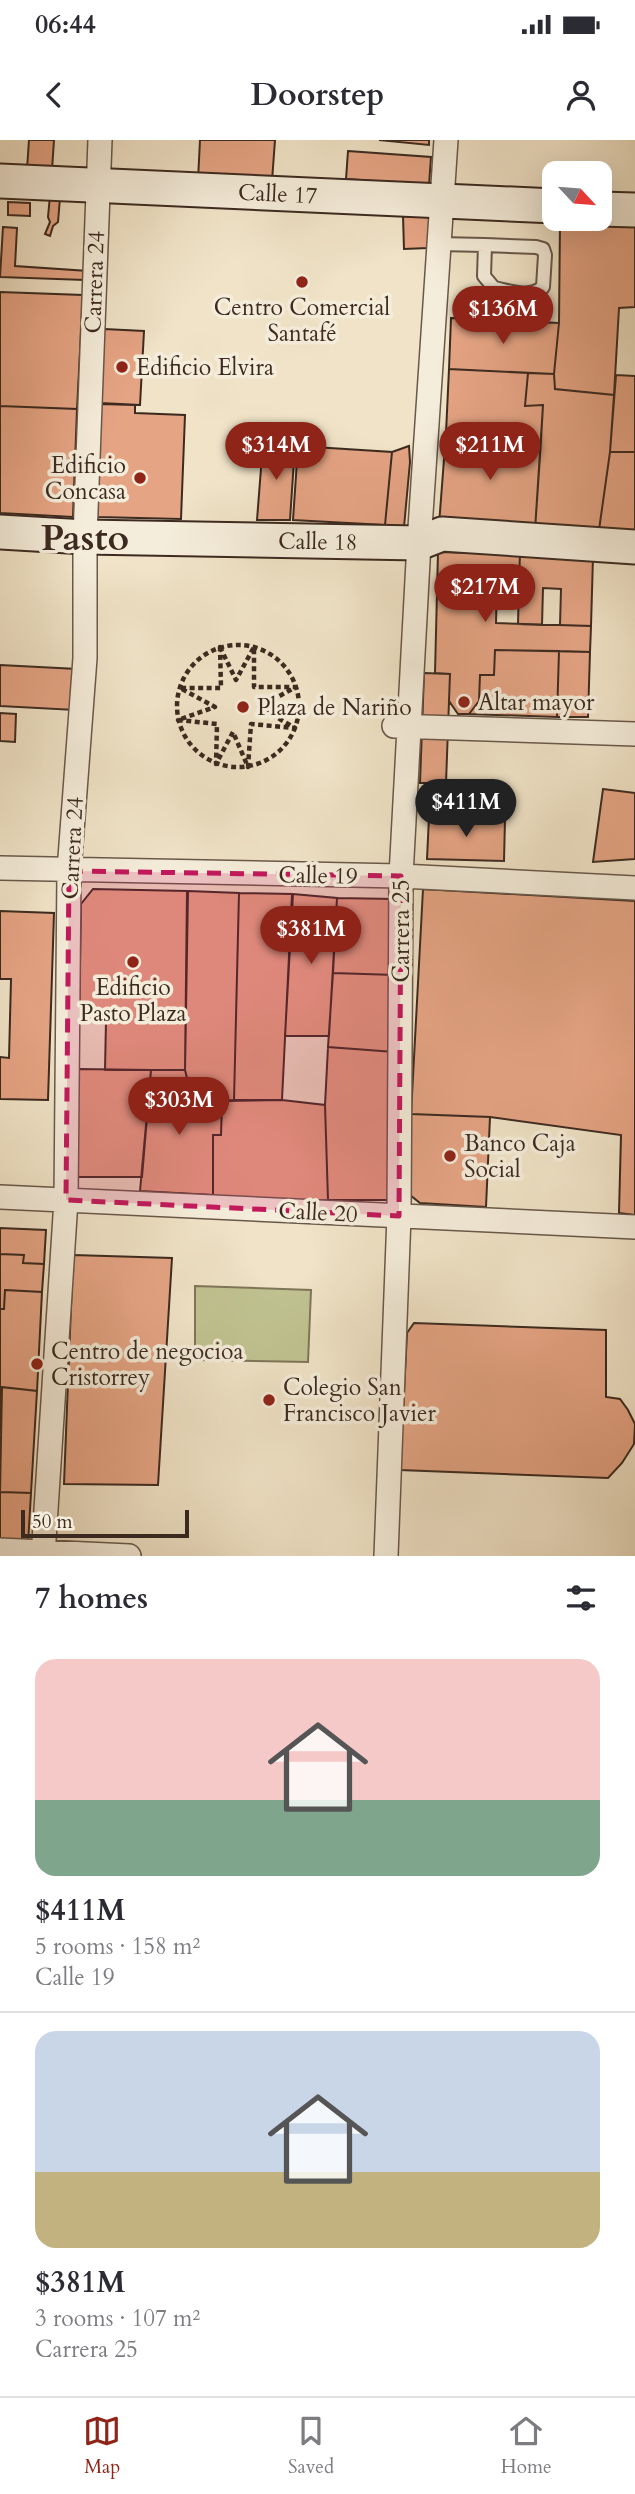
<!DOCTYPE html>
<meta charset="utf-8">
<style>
:root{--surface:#fff;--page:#f7f7f7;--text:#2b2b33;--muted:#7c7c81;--line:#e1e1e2;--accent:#8f2418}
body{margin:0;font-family:Cardo,serif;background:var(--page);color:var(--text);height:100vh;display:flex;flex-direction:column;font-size:26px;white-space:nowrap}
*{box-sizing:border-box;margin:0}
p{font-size:23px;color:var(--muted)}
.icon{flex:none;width:38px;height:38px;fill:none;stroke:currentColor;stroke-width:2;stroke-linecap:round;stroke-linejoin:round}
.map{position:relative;height:1416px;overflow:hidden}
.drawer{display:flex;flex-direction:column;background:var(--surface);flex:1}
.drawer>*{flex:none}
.needle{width:46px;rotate:116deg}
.controls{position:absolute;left:542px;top:21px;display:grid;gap:14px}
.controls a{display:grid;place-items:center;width:70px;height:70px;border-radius:14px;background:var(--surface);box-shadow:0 7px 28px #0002;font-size:35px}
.scale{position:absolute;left:21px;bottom:18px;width:168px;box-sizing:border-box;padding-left:7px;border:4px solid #3c2a20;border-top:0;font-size:19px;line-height:24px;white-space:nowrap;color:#3c2a20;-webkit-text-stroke:5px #f5eddb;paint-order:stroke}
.price{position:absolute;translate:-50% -60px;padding:0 16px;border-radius:24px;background:var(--accent);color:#fff;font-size:23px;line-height:46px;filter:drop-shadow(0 2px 4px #0008)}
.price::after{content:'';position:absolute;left:50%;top:42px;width:21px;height:16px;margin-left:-10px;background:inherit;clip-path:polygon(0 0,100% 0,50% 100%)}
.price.on{background:#222;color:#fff}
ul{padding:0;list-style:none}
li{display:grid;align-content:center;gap:14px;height:371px;padding:0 35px}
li+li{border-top:2px solid var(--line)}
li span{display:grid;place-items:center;height:217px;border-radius:21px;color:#555}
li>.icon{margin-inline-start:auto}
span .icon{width:126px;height:126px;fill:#fffc;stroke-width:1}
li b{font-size:30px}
h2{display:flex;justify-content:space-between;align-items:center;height:84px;padding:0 35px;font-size:30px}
.status{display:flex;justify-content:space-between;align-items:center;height:49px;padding:0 35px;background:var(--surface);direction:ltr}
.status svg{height:19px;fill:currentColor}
header{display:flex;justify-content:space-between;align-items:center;height:91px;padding:0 35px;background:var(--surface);font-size:32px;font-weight:800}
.tabs{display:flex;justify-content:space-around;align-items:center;height:98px;border-top:2px solid var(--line);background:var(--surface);font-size:19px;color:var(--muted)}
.tabs a{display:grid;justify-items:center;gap:4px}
.tabs .on{color:var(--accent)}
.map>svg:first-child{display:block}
</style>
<div class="status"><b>06:44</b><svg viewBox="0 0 49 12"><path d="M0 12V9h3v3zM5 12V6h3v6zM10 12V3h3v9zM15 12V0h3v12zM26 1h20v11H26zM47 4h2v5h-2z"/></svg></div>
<header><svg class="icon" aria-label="back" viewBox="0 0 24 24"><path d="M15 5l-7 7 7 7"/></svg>Doorstep<svg class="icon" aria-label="person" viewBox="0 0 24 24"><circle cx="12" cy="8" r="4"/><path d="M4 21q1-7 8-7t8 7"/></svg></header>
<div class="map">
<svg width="635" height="1416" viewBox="0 0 635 1416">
<rect width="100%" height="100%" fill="#f0e3c7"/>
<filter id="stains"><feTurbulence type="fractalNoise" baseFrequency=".00286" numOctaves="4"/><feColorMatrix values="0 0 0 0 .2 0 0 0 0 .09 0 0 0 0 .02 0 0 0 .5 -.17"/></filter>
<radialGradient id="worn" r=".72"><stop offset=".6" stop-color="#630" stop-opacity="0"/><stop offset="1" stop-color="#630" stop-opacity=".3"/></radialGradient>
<path fill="#c0c291" stroke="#7e7658" stroke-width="2" d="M195 1146 311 1150 308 1222 195 1220Z"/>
<path fill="#e5a484" stroke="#3c2a20" stroke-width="2" d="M29 0H54L52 30 27 29Z
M200 0H275L272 41 198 40Z
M379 0H429V5Z
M348 11 431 17 429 45 346 39Z
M51 45 61 46 58 82 53 86 50 96 45 94 50 82 48 77Z
M8 62 30 63V76L8 75Z
M394 66 430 67 428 108 404 109 403 76H390Z
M635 80V167L619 168 614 255 555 249 554 234 559 183 560 82 617 84Z
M3 87 17 88 15 126 88 131 85 140 0 137Z
M0 152 83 155 77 269 0 266Z
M451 178 559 183 554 234 449 229Z
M104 189 144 191 140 265 100 263Z
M449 229 528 233 525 266 543 265 541 301 446 293Z
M528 233 554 234 555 249 614 255 610 312 599 390H535L543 265 525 266Z
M616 235 635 236V312H610Z
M101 264 135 265V273L185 275 181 379 97 377Z
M0 266 77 269 73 377 0 373Z
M446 293 541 301 535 390 439 385Z
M263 303 295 305 290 380H257Z
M298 306 392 312 385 385 293 380Z
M409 306 410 322 404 387 385 385 392 312Z
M610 312H635V392L599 390Z
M438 412 520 414 519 439 497 438 496 483 591 486 590 512 495 510 494 535H480L479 561 469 574H458L449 561 450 534 435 533Z
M520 414 593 417 591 486 560 485 561 449 543 448 542 485 518 484 519 445 497 444V438L519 439Z
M495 510 559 511 557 577 469 574 479 561 480 535H494Z
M559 511 590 512 588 577H557Z
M0 525 77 529 75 570 0 566Z
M424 533 450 534 446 643H420Z
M0 573 16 574 15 602 0 601Z
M603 649 635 653V719L593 722Z
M429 677 505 679 504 721 427 719Z
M93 749 187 751 185 930H105L106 881 79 879 81 764Z
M423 749 635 761V1075L619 1073 621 995 490 977 411 974Z
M188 751 239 753 234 960 193 962 185 930Z
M239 753 292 754 282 960H234Z
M293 754 337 758 329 896H285Z
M337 758 394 759 395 835 333 833Z
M0 771 54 773 48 960 0 959V917L9 918 11 839H0Z
M333 833 395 835 394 912 328 907Z
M328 907 394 912 390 1060H328L325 965Z
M78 929 151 930 142 1037H75Z
M151 930H185L193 962 222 961 221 995H213V1055L140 1051Z
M282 960 325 965 328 1060 231 1061 213 1055V995H221L222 961Z
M411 974 490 977 486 1067 420 1063 410 1055Z
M0 1088 46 1090 44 1124 23 1123 24 1115 0 1114Z
M0 1114 24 1115 23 1123 44 1124 42 1152 5 1150 4 1169H0Z
M73 1115 172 1118 158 1345 64 1344Z
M5 1150 42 1152 37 1251 0 1247V1169H4Z
M414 1183 606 1190V1257L620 1259 628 1270 635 1284 634 1304 622 1323 608 1338 400 1330 407 1193Z
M0 1247H2L0 1293Z
M2 1247 37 1251 31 1353 0 1352Z
M0 1352 31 1353 28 1404 0 1403Z"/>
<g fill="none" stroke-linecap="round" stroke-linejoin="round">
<g stroke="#69584a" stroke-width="16">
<path id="lane" d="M439 104 485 105
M485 105 536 107 543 109 545 115 543 147C530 159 510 151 494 148L484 136Z"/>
</g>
<g stroke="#69584a" stroke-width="26">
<path id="street" d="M394 586 635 594
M0 728 401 736 635 748
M0 1057 635 1087
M0 1410 129 1416
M43 1416 66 1060 69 731 85 518V397L100 0
M386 1416 399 1076 401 736 419 403 446 0"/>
</g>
<g stroke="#3c2a20" stroke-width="37">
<g id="secondary">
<path id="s1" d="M0 41 555 66"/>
<path d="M600 69 635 70"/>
<path id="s2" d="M0 392 85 397 419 403 442 394 635 407"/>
</g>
</g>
<path stroke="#3c2a20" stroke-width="4.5" stroke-dasharray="5 3.5" stroke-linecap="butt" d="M177 566a61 61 0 1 1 122 0a61 61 0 1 1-122 0Z
M220 507 236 540 254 507V547H296L259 567 295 588 251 584 248 627 233 592 216 624 217 584 178 580 215 567 180 548H221Z"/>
<use href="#lane" stroke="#f5eddb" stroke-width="12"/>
<use href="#street" stroke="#f5eddb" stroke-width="23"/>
<use href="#secondary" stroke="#f5eddb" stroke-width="33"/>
</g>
<path fill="#c2185b" fill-opacity="0.2" stroke="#c2185b" stroke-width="5" stroke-dasharray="14 9" stroke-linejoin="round" d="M69 731 401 736 399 1076 66 1060Z"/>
<g fill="#8f2418" stroke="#f5eddb" stroke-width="2.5">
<circle cx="302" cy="142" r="7"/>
<circle cx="122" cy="227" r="7"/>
<circle cx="140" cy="338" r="7"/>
<circle cx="464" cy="562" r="7"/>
<circle cx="243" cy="567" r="7"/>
<circle cx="133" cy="822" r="7"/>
<circle cx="450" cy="1016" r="7"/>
<circle cx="37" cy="1224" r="7"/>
<circle cx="269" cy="1260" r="7"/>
</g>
<g text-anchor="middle" stroke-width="7" stroke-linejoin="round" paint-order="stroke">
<g font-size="23" fill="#3c2a20" stroke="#f5eddb">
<text dy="8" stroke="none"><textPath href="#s1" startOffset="278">Calle 17</textPath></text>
<text transform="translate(94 142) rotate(-88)" y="8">Carrera 24</text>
<text dy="8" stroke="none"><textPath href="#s2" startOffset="318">Calle 18</textPath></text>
<text transform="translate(72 708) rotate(-87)" y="8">Carrera 24</text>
<text transform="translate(318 735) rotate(1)" y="8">Calle 19</text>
<text transform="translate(401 791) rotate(-90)" y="8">Carrera 25</text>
<text transform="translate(318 1072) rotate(3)" y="8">Calle 20</text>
</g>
<g font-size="23" fill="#3c2a20" stroke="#f5eddb" text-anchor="start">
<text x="302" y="175" text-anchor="middle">Centro Comercial<tspan x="302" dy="26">Santafé</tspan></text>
<text x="136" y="235">Edificio Elvira</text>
<text x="126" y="333" text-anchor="end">Edificio<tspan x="126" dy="26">Concasa</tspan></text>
<text x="478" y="570">Altar mayor</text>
<text x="257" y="575">Plaza de Nariño</text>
<text x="133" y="855" text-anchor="middle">Edificio<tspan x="133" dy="26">Pasto Plaza</tspan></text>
<text x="464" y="1011">Banco Caja<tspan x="464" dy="26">Social</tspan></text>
<text x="51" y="1219">Centro de negocioa<tspan x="51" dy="26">Cristorrey</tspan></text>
<text x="283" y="1255">Colegio San<tspan x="283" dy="26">Francisco Javier</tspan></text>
</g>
<g font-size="37" font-weight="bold" fill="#3c2a20" stroke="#f5eddb">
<text x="85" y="410">Pasto</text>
</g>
</g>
<rect width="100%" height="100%" filter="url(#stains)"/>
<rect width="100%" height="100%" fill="url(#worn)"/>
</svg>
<div class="controls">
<a><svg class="needle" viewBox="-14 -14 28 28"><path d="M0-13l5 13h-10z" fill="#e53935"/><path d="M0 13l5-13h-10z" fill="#7c7c81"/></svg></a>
</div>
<div class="scale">50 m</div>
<b class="price" style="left:503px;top:206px">$136M</b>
<b class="price" style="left:276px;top:342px">$314M</b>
<b class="price" style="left:490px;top:342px">$211M</b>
<b class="price" style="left:485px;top:484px">$217M</b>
<b class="price on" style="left:466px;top:699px">$411M</b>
<b class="price" style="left:311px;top:826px">$381M</b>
<b class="price" style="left:179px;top:997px">$303M</b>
</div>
<section class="drawer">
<h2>7 homes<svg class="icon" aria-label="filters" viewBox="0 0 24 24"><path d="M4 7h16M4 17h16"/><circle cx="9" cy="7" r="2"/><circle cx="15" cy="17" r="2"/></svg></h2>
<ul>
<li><span style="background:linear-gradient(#f6c9c9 65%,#7fa58c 0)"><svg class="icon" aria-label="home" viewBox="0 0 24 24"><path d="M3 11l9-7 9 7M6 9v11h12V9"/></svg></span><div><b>$411M</b><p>5 rooms · 158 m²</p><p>Calle 19</p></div></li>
<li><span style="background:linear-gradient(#c9d6e8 65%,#c2b280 0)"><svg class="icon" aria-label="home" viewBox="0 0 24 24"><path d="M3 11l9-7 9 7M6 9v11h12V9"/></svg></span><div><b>$381M</b><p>3 rooms · 107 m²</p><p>Carrera 25</p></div></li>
</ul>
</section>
<nav class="tabs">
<a class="on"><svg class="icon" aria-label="map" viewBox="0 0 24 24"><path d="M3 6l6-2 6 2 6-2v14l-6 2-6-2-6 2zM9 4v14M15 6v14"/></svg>Map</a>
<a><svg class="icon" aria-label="saved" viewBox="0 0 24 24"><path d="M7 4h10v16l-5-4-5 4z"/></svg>Saved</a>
<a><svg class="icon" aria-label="home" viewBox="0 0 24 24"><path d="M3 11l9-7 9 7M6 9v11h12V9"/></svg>Home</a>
</nav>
